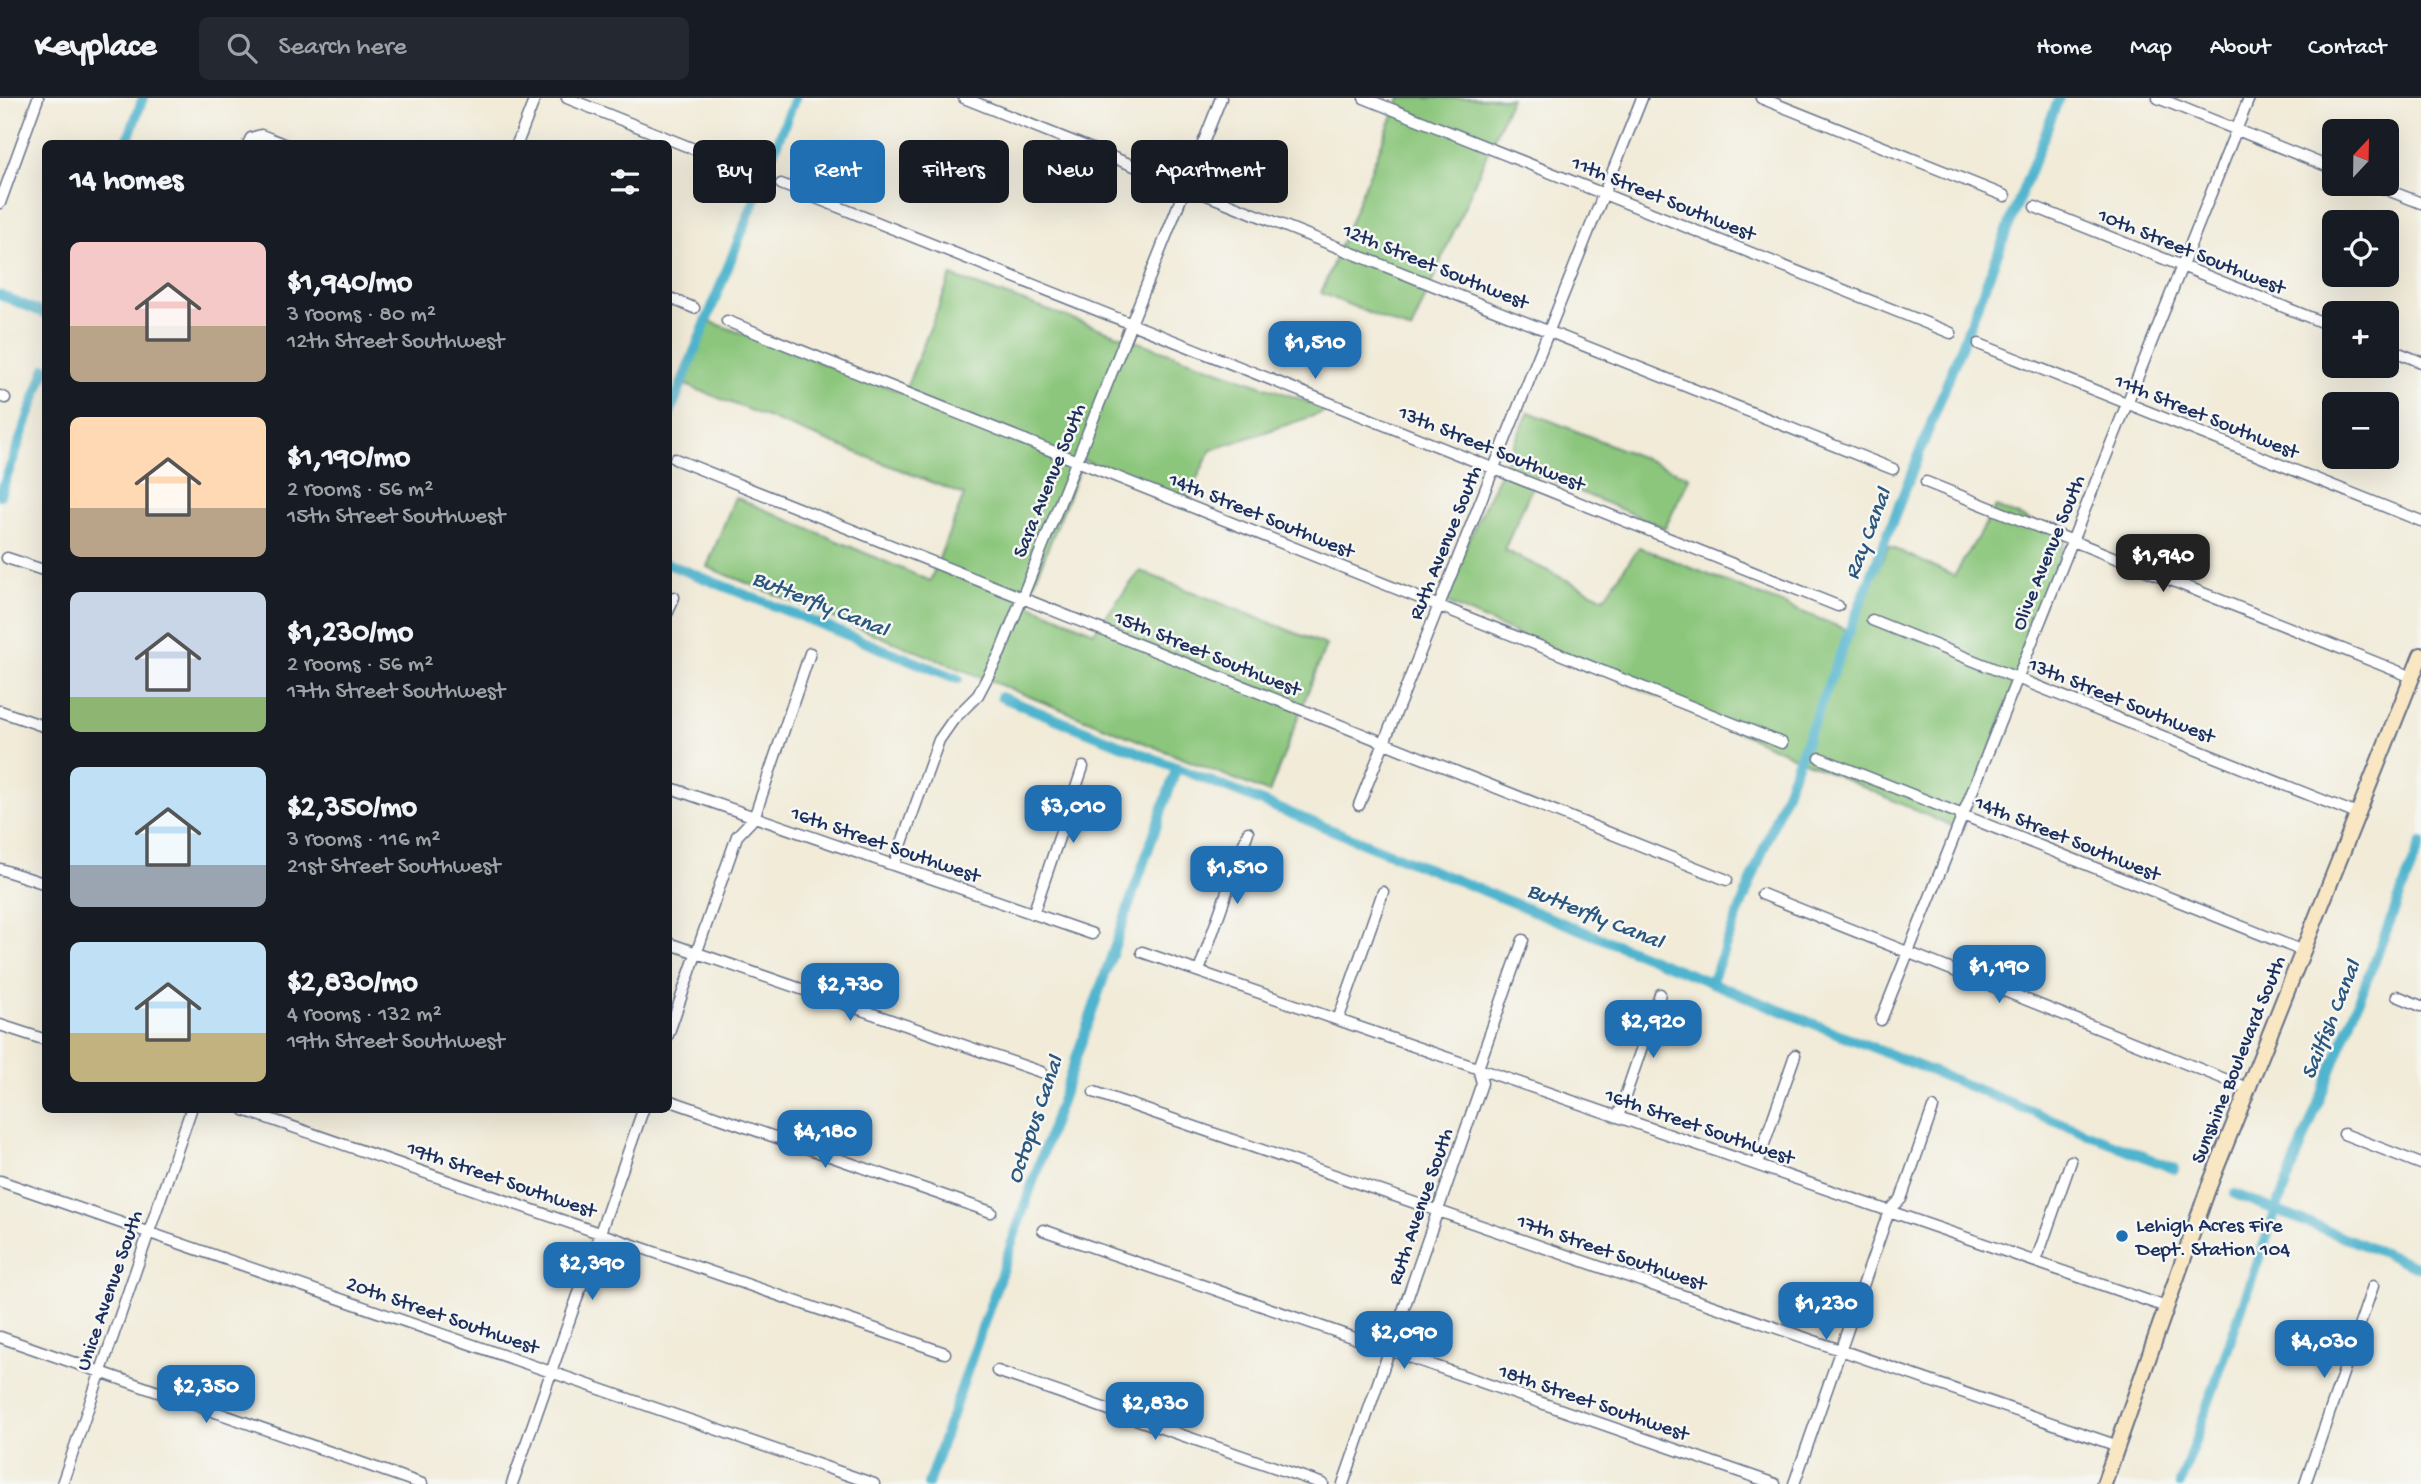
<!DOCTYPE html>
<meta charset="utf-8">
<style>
:root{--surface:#171b24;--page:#242831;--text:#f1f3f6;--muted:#9ea1a6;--line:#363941;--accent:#1f6fb2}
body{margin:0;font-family:"Gochi Hand",sans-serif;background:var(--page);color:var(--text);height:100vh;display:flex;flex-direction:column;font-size:26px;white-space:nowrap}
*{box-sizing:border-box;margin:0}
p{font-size:23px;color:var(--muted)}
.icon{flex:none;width:38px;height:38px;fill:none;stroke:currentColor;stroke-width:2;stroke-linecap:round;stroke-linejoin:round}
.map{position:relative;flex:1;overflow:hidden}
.side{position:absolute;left:42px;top:42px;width:630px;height:973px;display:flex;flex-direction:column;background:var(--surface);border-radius:10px;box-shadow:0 7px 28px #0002}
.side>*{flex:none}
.hud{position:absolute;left:693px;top:42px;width:665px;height:63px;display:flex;gap:14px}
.needle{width:46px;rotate:22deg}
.tools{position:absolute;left:2322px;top:21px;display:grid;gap:14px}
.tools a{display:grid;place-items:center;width:77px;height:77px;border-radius:10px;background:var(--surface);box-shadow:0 7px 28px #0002;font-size:35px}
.price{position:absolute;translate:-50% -60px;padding:0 16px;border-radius:14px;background:var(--accent);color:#fff;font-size:23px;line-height:46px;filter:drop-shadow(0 2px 4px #0008)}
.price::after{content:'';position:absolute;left:50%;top:42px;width:21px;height:16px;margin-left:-10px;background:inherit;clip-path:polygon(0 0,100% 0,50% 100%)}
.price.active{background:#222;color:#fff}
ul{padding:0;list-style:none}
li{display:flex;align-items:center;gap:21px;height:175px;padding:0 28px}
li span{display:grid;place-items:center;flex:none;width:196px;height:140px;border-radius:10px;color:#555}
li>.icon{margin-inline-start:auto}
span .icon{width:84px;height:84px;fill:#fffc;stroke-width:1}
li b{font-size:30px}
h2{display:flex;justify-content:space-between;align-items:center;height:84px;padding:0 28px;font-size:30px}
.tag{padding:0 24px;border-radius:10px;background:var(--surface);box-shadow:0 7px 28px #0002;font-size:24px;line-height:63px}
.tag.active{background:var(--accent);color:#fff}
header{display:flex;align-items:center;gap:42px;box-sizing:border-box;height:98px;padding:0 35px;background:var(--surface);border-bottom:2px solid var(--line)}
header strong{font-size:33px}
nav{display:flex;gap:38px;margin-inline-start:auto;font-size:24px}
.search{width:490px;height:63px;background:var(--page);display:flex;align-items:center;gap:18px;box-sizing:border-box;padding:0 24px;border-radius:10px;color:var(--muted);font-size:26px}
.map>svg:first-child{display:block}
</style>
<header>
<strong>Keyplace</strong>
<div class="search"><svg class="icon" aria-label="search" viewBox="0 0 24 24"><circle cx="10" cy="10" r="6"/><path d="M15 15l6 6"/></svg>Search here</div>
<nav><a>Home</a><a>Map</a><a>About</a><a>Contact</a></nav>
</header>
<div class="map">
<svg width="2421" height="1386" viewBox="0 0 2421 1386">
<rect width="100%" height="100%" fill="#f6f6f2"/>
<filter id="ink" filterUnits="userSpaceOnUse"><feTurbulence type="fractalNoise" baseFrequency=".0143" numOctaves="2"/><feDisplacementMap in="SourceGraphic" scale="14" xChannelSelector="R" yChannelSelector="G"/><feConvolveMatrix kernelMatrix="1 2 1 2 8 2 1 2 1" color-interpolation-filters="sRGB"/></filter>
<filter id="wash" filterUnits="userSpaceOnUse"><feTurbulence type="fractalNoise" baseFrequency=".00686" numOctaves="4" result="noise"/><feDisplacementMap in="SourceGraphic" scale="28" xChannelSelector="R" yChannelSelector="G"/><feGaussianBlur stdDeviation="1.57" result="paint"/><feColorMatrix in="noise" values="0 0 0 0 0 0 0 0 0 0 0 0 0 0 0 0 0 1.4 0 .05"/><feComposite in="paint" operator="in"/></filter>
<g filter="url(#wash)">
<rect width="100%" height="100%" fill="#f1ebd8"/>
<path fill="#8bc67b" stroke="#537a6c" stroke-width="2" d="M1400 0H1511L1411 233 1321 195Z
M951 178 1331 312 1211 352 1186 403 1083 362 1026 505 1094 534 1140 473 1326 547 1269 695 707 469 735 399 930 483 964 397 678 284 703 221 904 295Z
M1529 314 1690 379 1665 430 1538 376 1504 452 1604 500 1639 449 1847 532 1889 448 1954 478 1996 409 2067 437 1962 733 1440 502Z"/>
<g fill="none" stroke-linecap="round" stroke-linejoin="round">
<path stroke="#4fb4cd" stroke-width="10" d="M126 46 143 0
M0 197 46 216
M668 320 795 0
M0 397 46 270
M668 466 958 581
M1001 599 2175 1071
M1711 885 2059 0
M2235 1096 2421 1170
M928 1386 1177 669
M2180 1386 2276 1112 2421 745"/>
</g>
</g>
<g filter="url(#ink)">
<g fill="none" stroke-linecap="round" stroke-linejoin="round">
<g stroke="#667189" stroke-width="13">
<path id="street" d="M567 0 746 72
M964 0 1893 371
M1364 0 1951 235
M1761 0 2005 98
M2158 0 2334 71
M248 46 251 40 261 37 284 46
M517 46 535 0
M781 86 1838 508
M2372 86 2421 105
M0 105 38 0
M2035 109 2334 229
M668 199 694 210
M727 223 1782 645
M1979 246 2421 423
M2387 250 2421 264
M0 298 5 300
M675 361 1727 782
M1926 384 2412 579
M7 460 46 473
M668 514 674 499
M1872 522 2357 716
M0 613 46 629
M1820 660 2303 853
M668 689 1092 836
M1359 707 1642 0
M894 767 939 642 953 622 978 597 1000 555 1221 0
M0 771 46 786
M1762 796 2247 990
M1033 816 1083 669
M668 845 1041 974
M1142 854 2166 1209
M1199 873 1248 734
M2397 898 2421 908
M1338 922 1383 794
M1881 922 2249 0
M0 927 46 942
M668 937 737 738 754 720 810 555
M1094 994 2118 1348
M668 1002 991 1114
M244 1012 945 1255
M1618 1019 1660 896
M2344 1036 2421 1066
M1757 1066 1795 957
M0 1083 874 1386
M1043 1132 1775 1386
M2036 1163 2071 1063
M0 1239 422 1386
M997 1273 1323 1386
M62 1386 191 1012
M512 1386 643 1012
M1343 1386 1482 985 1478 970 1523 842
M1794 1386 1889 1113 1901 1101 1933 1010
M2305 1386 2373 1188"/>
</g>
<g stroke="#667189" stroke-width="18">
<path id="secondary" d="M2104 1386 2208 1091 2421 557"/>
</g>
<use href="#street" stroke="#fff" stroke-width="10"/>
<use href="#secondary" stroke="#f9e7c3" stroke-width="14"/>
</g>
</g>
<circle fill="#1f6fb2" stroke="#f6f6f2" stroke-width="2.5" cx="2122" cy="1138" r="7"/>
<g text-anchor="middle" stroke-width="5" stroke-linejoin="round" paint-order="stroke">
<g font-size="21" fill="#1b2f5e" stroke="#f6f6f2">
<text transform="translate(1664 99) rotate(22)" y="7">11th Street Southwest</text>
<text transform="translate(2192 152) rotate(22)" y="7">10th Street Southwest</text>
<text transform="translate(1436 167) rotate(22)" y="7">12th Street Southwest</text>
<text transform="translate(2207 317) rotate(22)" y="7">11th Street Southwest</text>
<text transform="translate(1492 349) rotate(22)" y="7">13th Street Southwest</text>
<text transform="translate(1048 382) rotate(-68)" y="7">Sara Avenue South</text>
<text transform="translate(1262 416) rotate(22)" y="7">14th Street Southwest</text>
<text transform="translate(1444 444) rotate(-68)" y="7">Ruth Avenue South</text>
<text transform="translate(2047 454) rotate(-68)" y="7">Olive Avenue South</text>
<text transform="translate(1208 554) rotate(22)" y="7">15th Street Southwest</text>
<text transform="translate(2122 601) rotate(22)" y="7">13th Street Southwest</text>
<text transform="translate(2068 739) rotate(22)" y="7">14th Street Southwest</text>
<text transform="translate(886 745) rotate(19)" y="7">16th Street Southwest</text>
<text transform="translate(2237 961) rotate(-68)" y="7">Sunshine Boulevard South</text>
<text transform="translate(1700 1027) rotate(19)" y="7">16th Street Southwest</text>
<text transform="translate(502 1080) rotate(19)" y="7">19th Street Southwest</text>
<text transform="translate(1419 1108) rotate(-71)" y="7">Ruth Avenue South</text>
<text transform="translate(1612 1153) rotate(19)" y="7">17th Street Southwest</text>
<text transform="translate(108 1192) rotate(-71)" y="7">Unice Avenue South</text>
<text transform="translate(443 1216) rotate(19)" y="7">20th Street Southwest</text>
<text transform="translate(1594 1303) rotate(19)" y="7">18th Street Southwest</text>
</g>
<g font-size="21" fill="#1b2f5e" stroke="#f6f6f2" text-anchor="start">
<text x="2136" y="1133">Lehigh Acres Fire<tspan x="2136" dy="24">Dept. Station 104</tspan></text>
</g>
<g font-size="23" font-style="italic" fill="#2b577f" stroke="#f6f6f2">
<text transform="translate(1866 435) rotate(-69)" y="8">Ray Canal</text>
<text transform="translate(821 504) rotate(22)" y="8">Butterfly Canal</text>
<text transform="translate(1596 816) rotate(22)" y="8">Butterfly Canal</text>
<text transform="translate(2329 921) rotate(-68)" y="8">Sailfish Canal</text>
<text transform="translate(1033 1021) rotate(-71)" y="8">Octopus Canal</text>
</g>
</g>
</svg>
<div class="tools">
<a><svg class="needle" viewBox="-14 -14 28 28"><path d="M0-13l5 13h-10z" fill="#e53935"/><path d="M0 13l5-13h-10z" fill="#9ea1a6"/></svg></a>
<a><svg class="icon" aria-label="locate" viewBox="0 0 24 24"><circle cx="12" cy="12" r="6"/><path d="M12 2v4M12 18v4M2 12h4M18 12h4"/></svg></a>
<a>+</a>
<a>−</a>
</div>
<b class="price" style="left:1315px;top:283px">$1,510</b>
<b class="price active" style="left:2163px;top:496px">$1,940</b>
<b class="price" style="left:1073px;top:747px">$3,010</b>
<b class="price" style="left:1237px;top:808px">$1,510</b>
<b class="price" style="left:1999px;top:907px">$1,190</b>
<b class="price" style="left:850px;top:925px">$2,730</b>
<b class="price" style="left:1653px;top:962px">$2,920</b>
<b class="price" style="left:825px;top:1072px">$4,180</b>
<b class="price" style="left:592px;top:1204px">$2,390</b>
<b class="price" style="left:1826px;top:1244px">$1,230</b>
<b class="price" style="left:1404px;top:1273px">$2,090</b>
<b class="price" style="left:2324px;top:1282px">$4,030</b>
<b class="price" style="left:206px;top:1327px">$2,350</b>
<b class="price" style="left:1155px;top:1344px">$2,830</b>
<div class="hud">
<a class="tag">Buy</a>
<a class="tag active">Rent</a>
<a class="tag">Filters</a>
<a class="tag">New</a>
<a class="tag">Apartment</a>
</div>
<section class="side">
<h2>14 homes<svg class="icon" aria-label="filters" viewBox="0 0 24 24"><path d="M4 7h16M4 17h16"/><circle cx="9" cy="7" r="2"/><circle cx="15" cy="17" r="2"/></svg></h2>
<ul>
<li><span style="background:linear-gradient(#f6c9c9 60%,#b9a48a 0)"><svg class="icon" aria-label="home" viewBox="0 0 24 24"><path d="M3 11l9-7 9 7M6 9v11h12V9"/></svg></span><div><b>$1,940/mo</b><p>3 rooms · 80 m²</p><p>12th Street Southwest</p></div></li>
<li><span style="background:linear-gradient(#ffd9b3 65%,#b9a48a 0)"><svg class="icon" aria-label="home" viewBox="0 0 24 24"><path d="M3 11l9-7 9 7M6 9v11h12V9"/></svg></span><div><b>$1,190/mo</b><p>2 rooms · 56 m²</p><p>15th Street Southwest</p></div></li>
<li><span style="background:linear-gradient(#c9d6e8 75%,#8fb573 0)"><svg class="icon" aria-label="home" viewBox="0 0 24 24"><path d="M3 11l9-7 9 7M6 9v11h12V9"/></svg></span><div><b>$1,230/mo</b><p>2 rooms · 56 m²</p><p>17th Street Southwest</p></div></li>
<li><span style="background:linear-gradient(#bfe0f5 70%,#9aa5b1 0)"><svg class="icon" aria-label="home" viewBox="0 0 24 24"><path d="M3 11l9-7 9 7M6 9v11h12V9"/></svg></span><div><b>$2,350/mo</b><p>3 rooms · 116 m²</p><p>21st Street Southwest</p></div></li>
<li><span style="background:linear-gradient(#bfe0f5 65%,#c2b280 0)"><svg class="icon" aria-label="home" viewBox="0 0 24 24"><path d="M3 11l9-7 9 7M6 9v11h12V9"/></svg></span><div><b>$2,830/mo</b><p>4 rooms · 132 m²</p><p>19th Street Southwest</p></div></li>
</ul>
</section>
</div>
